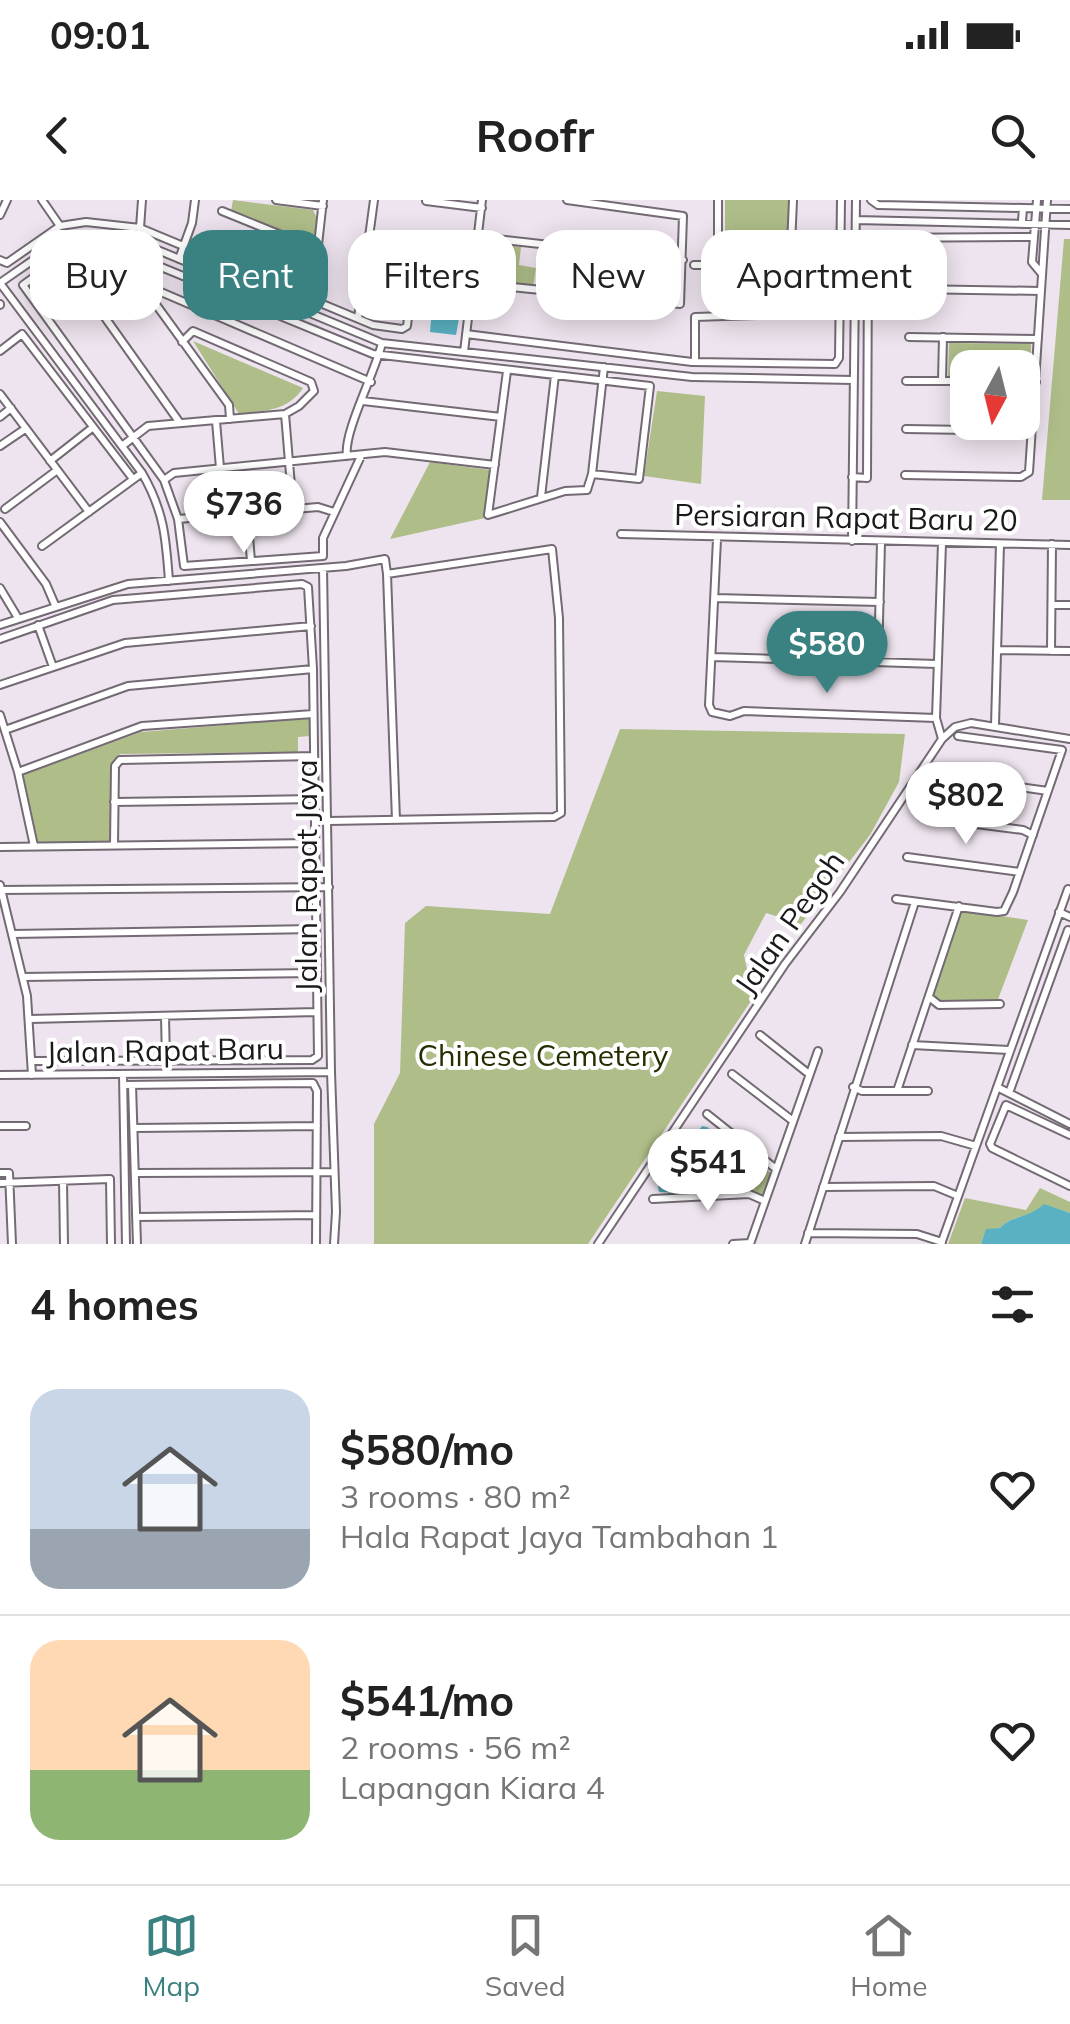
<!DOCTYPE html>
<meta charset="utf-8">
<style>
:root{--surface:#fff;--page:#f6f6f6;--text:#222;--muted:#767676;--line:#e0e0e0;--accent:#3a8281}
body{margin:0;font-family:Mulish,sans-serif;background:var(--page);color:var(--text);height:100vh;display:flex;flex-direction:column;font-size:38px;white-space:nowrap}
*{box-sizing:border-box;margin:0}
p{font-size:32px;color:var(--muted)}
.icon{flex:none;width:55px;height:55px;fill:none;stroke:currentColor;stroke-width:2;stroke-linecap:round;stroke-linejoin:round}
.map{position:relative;height:1044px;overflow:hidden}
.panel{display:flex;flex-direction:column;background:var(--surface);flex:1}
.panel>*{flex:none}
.top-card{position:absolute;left:30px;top:30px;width:1010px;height:90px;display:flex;gap:20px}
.needle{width:65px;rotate:187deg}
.buttons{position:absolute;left:950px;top:150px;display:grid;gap:20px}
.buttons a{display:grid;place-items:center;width:90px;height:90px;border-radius:20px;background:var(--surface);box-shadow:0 5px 25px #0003;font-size:50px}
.price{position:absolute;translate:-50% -85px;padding:0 22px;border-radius:35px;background:#fff;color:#222;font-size:32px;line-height:65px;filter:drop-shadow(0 2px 5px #0008)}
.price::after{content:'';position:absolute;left:50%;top:60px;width:30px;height:22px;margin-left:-15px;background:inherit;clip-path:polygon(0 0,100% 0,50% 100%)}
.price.selected{background:var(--accent);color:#fff}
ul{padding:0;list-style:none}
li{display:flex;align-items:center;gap:30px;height:250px;padding:0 30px}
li+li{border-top:2px solid var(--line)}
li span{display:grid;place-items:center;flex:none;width:280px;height:200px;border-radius:30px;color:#555}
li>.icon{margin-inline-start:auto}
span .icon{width:120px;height:120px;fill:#fffc;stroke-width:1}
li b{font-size:42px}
h2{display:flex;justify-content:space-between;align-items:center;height:120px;padding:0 30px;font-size:42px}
.tag{padding:0 35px;border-radius:30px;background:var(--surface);box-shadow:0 5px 25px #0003;font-size:35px;line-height:90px}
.tag.selected{background:var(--accent);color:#fff}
.status{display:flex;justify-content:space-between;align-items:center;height:70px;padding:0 50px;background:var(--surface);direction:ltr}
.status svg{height:28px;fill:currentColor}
header{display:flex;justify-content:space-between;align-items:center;height:130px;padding:0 30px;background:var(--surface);font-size:45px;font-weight:700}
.menu{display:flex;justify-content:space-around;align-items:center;height:140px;border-top:2px solid var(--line);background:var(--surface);font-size:28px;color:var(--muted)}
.menu a{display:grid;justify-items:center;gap:5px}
.menu .selected{color:var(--accent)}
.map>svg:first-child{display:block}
</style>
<div class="status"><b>09:01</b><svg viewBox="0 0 49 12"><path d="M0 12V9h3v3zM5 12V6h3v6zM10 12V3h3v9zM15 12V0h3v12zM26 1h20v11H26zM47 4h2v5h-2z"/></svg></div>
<header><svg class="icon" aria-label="back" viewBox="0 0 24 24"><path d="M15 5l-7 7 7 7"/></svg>Roofr<svg class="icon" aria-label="search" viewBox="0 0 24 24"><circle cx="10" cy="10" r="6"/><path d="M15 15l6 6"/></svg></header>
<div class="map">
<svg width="1070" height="1044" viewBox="0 0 1070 1044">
<rect width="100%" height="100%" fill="#eee4ef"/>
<path fill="#afbe89" d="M233 0 313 10 317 18 314 38 309 42 231 11Z
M725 0H789L788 55 784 62H729L725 58Z
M1064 39H1070V300H1042Z
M488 42 521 47 519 65 536 68 533 87 484 81 480 76 484 45Z
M193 141 303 188C288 211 264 211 239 214Z
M949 143 1031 144V178H1023L1022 168H968L967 177H948Z
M657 191 705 196 701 284 644 276Z
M430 262 490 270 485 318 390 339Z
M310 518V536L298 537V552L120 554 111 565V641L36 644 22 575 141 532Z
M620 529 905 534 899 582 870 635 801 724 766 713 744 755 753 798 588 1044H374V924L400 873 405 723 426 706 550 714Z
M961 710 1028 720 997 802 941 803 934 799 932 794Z
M752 960 770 972 764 997 740 992Z
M1040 988 1070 1002V1013L1044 1005C1030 1018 1012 1015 1000 1028L986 1030 981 1044H948L965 998 1026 1010Z"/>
<path fill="#59b1c3" d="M439 90 460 92 463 96 456 135 430 132 433 98Z
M702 926 707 927 748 959 738 988 686 993 659 992 658 987Z
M1044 1004 1070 1013V1044H981L986 1029 1000 1028C1012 1015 1030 1018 1044 1004Z"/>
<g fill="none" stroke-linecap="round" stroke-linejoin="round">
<g stroke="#736a74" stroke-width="10">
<path id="minor" d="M42 0 60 26
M276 0 323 6
M871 0 878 5 1023 8 1022 21
M1037 0 1032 62 1042 74
M426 1 482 8
M1023 8 1070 9
M222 11 318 50
M0 15 7 0
M856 20 1070 25
M140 28 142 0
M478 37 683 60
M129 40 128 66 229 205 230 219
M421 46 476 53
M62 57 180 223
M179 59 192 23 195 0
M0 60 7 63 60 26 86 22 140 28 373 125 402 129 407 126 413 75
M694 65H791
M718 65V0
M0 83 59 42 75 37 99 36 153 48 382 143 692 177 853 180
M0 83 142 273C164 311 166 338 169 381
M140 83 371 182
M472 83 680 104 683 16 567 0
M910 89 1041 91
M0 104V105
M304 113 312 99 323 0
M358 118 374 0
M466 134 692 162 835 164 839 158 841 0
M909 137 1038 139
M0 151 22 134 133 279
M464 152 482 0
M695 162V117L788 114 793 0
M507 171 488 315 565 291 587 290 592 274 604 167
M906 181H968
M942 181 943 137
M1022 182H1036
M0 194 89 312
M363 201 501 217
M285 214 293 310
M0 217 11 208
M216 221 224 315
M906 229 1032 231
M0 246 25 229
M122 246 148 226 285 214 299 206 314 191 311 182 193 131 182 142
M347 256C343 233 375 173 382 143
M361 256 323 338V356L184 366 178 319 164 280 23 85C71 51 68 46 127 53L373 154 650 186 639 279 592 274
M50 261 92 228
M905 275 1021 277 1029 272 1047 0
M852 277 867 278 868 61 872 38 1033 37
M164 280 174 273 385 252 495 265
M541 297 555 175
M5 309 56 271
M247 313 251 361
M178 319 318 307 334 312
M0 322 46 384 55 405
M621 334 1070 345
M717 339 709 505 712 512 730 516 744 511 936 518
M852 341 856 0
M942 343 936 518 942 539
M42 346 142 273
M323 368 331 872 336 1012 334 1044
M0 388 18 418
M715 398 880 402
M1053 405H1070
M0 425 128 384 346 366 385 359 387 374
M38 425 53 467
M0 439 113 400 302 384 308 387 313 469 318 856 312 860 32 861
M997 450 1070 451
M1051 451 1052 344
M712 457 937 464
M878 462 881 342
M0 485 125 443 311 426
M0 515 18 572 34 646
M995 525 1000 344
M5 530 128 486 313 469
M925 568 941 576 1048 591
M18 572 142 526 313 514
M114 602 315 599
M922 617 1023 630 1033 635
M329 621 554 617 561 613 559 418 552 349 387 374 396 620
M114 645 115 566 120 560 314 556
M0 647 315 643
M907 657 1020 672
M0 685 27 796 32 875
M1 690 329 687
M896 699 997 712 1004 711 1013 692 1062 550 958 536
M1059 712 1070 717
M12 734 316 729
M23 777 316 773
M929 797 939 805 1000 804
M165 817 166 860
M30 819 317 812
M760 835 809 874
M912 845 1009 850
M732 874 793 921
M0 875 331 872
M123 875 126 1044
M124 885 313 883 317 891 316 1044
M132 885 137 1044
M853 887 862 891H928
M997 887 1070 924
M897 891 959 706
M1009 893 1068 730
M707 914 776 969
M0 926H26
M134 928 317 926
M1070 935 1006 905 990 944 992 948 1070 986
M839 937 941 936 976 946
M0 973H9L12 1044
M135 973 334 972
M63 981 64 1044
M0 983 110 979 111 1044
M823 987 934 986 958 996
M653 999 749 994 765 1001
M136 1017 316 1015
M808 1033 917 1034 942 1042
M598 1044 785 764 840 692 942 539 955 527 971 523 1070 539
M733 1044 750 1043
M750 1044 818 851
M805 1044 915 702
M941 1044 1068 689"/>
</g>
<use href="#minor" stroke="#fff" stroke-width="6"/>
</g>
<g text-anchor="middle" stroke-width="8" stroke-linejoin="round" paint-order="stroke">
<g font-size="30" fill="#1c191d" stroke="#fff">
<text transform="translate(846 318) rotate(1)" y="10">Persiaran Rapat Baru 20</text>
<text transform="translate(307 676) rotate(-90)" y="10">Jalan Rapat Jaya</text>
<text transform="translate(790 723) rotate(-55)" y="10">Jalan Pegoh</text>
<text transform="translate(165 851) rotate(-1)" y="10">Jalan Rapat Baru</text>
</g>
<g font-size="30" fill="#252e00" stroke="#fff">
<text x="543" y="866">Chinese Cemetery</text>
</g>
</g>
</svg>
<div class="buttons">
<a><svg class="needle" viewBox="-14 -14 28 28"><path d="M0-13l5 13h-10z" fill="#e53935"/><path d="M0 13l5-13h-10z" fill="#767676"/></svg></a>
</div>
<b class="price" style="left:244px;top:356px">$736</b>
<b class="price selected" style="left:827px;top:496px">$580</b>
<b class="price" style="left:966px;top:647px">$802</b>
<b class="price" style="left:708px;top:1014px">$541</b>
<div class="top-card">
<a class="tag">Buy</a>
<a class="tag selected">Rent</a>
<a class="tag">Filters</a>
<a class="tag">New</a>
<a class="tag">Apartment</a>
</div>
</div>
<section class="panel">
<h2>4 homes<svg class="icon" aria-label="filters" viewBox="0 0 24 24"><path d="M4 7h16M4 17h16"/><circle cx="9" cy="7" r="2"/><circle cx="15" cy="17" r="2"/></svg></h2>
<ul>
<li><span style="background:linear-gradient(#c9d6e8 70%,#9aa5b1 0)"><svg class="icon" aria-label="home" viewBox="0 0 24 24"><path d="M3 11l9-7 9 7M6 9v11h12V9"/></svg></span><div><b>$580/mo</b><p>3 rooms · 80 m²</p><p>Hala Rapat Jaya Tambahan 1</p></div><svg class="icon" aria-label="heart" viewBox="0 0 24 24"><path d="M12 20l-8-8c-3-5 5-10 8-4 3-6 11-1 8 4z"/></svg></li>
<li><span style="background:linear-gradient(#ffd9b3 65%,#8fb573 0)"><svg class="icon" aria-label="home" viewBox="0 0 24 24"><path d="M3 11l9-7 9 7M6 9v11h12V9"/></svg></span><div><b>$541/mo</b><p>2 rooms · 56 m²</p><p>Lapangan Kiara 4</p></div><svg class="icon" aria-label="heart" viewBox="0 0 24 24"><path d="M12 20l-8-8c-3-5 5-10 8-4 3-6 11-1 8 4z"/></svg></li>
</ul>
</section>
<nav class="menu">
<a class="selected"><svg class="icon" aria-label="map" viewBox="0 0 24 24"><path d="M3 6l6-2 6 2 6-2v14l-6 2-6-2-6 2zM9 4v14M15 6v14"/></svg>Map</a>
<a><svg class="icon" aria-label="saved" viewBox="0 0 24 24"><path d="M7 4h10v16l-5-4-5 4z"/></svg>Saved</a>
<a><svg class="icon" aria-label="home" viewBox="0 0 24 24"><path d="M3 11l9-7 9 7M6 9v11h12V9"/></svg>Home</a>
</nav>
